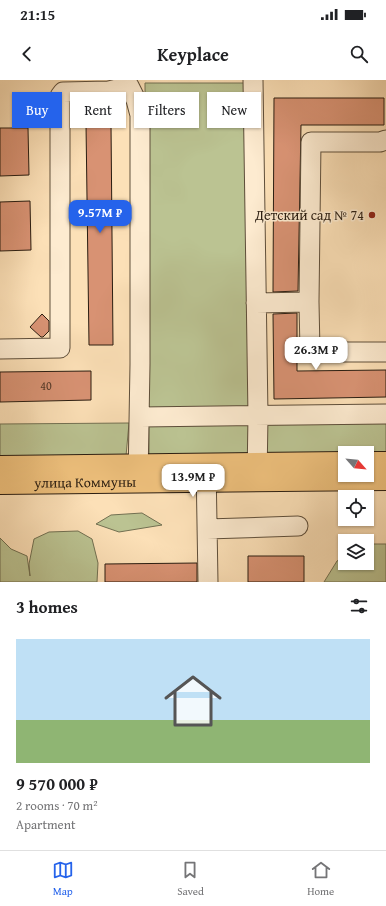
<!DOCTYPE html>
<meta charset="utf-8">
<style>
:root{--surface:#fff;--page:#f2f2f2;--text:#202124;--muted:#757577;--line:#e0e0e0;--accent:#2563eb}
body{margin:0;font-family:"Gentium Book Plus",serif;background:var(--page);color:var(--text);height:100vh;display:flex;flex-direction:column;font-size:15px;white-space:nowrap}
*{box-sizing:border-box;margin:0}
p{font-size:13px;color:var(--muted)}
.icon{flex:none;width:22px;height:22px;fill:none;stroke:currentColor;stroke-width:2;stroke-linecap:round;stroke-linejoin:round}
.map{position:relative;height:502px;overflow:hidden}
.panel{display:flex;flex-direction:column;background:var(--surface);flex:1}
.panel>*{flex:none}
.banner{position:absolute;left:12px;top:12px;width:362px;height:36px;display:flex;gap:8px}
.needle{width:26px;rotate:117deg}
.tools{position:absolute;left:338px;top:366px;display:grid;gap:8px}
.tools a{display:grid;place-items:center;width:36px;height:36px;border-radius:0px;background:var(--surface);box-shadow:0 1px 3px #0004;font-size:20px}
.price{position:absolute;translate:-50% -34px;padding:0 9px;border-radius:8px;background:#fff;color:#222;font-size:13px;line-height:26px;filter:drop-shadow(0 1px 2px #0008)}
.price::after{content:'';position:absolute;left:50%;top:24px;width:12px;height:9px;margin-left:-6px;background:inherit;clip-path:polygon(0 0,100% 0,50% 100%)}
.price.on{background:var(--accent);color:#fff}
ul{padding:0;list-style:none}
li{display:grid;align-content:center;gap:8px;height:212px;padding:0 16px}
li+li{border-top:1px solid var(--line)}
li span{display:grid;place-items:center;height:124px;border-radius:0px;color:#555}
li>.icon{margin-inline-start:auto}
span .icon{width:72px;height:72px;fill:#fffc;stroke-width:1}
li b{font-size:17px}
h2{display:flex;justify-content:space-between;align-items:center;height:48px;padding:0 16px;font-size:17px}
.chip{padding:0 14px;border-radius:0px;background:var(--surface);box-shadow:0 1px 3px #0004;font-size:14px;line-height:36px}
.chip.on{background:var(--accent);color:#fff}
.status{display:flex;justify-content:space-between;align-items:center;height:28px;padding:0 20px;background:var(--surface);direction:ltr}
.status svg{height:11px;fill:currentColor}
header{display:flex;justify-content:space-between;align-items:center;height:52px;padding:0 16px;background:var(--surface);font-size:18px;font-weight:700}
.tab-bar{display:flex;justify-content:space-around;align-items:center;height:56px;border-top:1px solid var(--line);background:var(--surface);font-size:11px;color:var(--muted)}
.tab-bar a{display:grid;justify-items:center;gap:2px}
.tab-bar .on{color:var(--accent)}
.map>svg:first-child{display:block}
</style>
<div class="status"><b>21:15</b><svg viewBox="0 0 49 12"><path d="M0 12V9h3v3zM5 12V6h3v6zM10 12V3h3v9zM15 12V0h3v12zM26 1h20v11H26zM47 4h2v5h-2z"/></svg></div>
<header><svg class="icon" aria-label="back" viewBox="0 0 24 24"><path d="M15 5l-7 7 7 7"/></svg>Keyplace<svg class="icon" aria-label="search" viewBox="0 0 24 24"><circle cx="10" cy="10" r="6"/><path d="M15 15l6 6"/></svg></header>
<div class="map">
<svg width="386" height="502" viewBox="0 0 386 502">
<rect width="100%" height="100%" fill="#fce0b7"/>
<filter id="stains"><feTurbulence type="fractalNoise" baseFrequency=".005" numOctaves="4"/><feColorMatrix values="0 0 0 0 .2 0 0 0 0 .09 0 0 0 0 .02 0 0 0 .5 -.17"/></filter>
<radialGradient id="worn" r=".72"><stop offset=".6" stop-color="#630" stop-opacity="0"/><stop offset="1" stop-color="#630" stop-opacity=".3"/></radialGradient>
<path fill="#bbc392" stroke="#727052" d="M145 3H245L250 331H147Z
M386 340V373L263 374V342Z
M249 341 250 374 149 375V342Z
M129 343 126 376 0 377V344Z
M142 433 162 445 119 452 96 444 111 435Z
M78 451 92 459 98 483 97 502H0V458L11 469 27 476 30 496 29 484 34 459 49 452Z
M368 464H386V502H324L337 481 345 476V483H367V465Z"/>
<path fill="#d89273" stroke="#2a1d11" d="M274 18H384V45H301L298 211 273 212Z
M86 44H111L113 265H89Z
M0 48H28L29 95 0 96Z
M30 121 31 170 0 171V122Z
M297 233V291L386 290V317L274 319 273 234Z
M42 234 49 241V251L43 257H41L30 247Z
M91 291V320L0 322V292Z
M248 476H304V502H248Z
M197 483V502H105V484Z"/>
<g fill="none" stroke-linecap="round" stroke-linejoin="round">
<g stroke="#5e4e3a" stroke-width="21">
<path id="minor" d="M253 0 258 336 257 399
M386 60 380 62H311L309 222 310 272H386
M256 223 309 222
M0 269 60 268V16L63 12 109 11 129 6 136 20 140 35V284L138 400
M140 337 386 334
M206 385 208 502
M207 449 298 446"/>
</g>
<g stroke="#2a1d11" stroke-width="24">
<g id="major">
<path d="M367 383H386"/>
<path d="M0 387 345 383"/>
<path id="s1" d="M0 403 386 399"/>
</g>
</g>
<use href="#minor" stroke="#fdebd0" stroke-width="19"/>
<use href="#major" stroke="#eec07c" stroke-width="22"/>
</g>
<circle fill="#8f2418" stroke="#fdebd0" stroke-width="1.5" cx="372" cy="135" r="4"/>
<g text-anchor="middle" stroke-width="3" stroke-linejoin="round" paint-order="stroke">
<g font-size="12" fill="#563a2a">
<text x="46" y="310">40</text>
</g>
<g font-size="14" fill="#2a1d11" stroke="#fdebd0" text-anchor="end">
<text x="364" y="140">Детский сад № 74</text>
</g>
<g font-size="14" fill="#2a1d11" stroke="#fdebd0">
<text dy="5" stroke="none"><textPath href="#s1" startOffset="85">улица Коммуны</textPath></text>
</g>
</g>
<rect width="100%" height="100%" filter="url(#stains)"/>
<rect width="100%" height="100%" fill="url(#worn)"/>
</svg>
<div class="tools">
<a><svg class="needle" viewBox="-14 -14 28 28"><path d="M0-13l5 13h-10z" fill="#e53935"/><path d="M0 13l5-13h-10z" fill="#757577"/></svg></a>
<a><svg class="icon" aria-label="locate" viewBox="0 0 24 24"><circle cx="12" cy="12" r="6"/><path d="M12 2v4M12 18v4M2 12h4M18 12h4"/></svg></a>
<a><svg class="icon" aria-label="layers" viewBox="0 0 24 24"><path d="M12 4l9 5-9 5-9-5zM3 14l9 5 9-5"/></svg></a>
</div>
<b class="price on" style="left:100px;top:154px">9.57M ₽</b>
<b class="price" style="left:316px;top:291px">26.3M ₽</b>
<b class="price" style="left:193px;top:418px">13.9M ₽</b>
<div class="banner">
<a class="chip on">Buy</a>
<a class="chip">Rent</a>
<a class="chip">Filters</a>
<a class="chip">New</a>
</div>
</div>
<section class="panel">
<h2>3 homes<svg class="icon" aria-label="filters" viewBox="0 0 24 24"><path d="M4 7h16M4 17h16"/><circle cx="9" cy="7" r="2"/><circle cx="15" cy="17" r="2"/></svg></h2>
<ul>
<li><span style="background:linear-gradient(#bfe0f5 65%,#8fb573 0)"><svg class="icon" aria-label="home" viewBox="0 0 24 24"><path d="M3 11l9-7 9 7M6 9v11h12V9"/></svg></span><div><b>9 570 000 ₽</b><p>2 rooms · 70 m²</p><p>Apartment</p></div></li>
</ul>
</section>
<nav class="tab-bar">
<a class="on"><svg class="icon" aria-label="map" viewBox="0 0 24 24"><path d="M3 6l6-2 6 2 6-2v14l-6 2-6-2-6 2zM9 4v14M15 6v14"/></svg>Map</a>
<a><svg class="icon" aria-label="saved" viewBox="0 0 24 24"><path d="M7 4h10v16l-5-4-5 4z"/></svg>Saved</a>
<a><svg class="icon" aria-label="home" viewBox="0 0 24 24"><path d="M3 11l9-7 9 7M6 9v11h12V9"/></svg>Home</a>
</nav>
